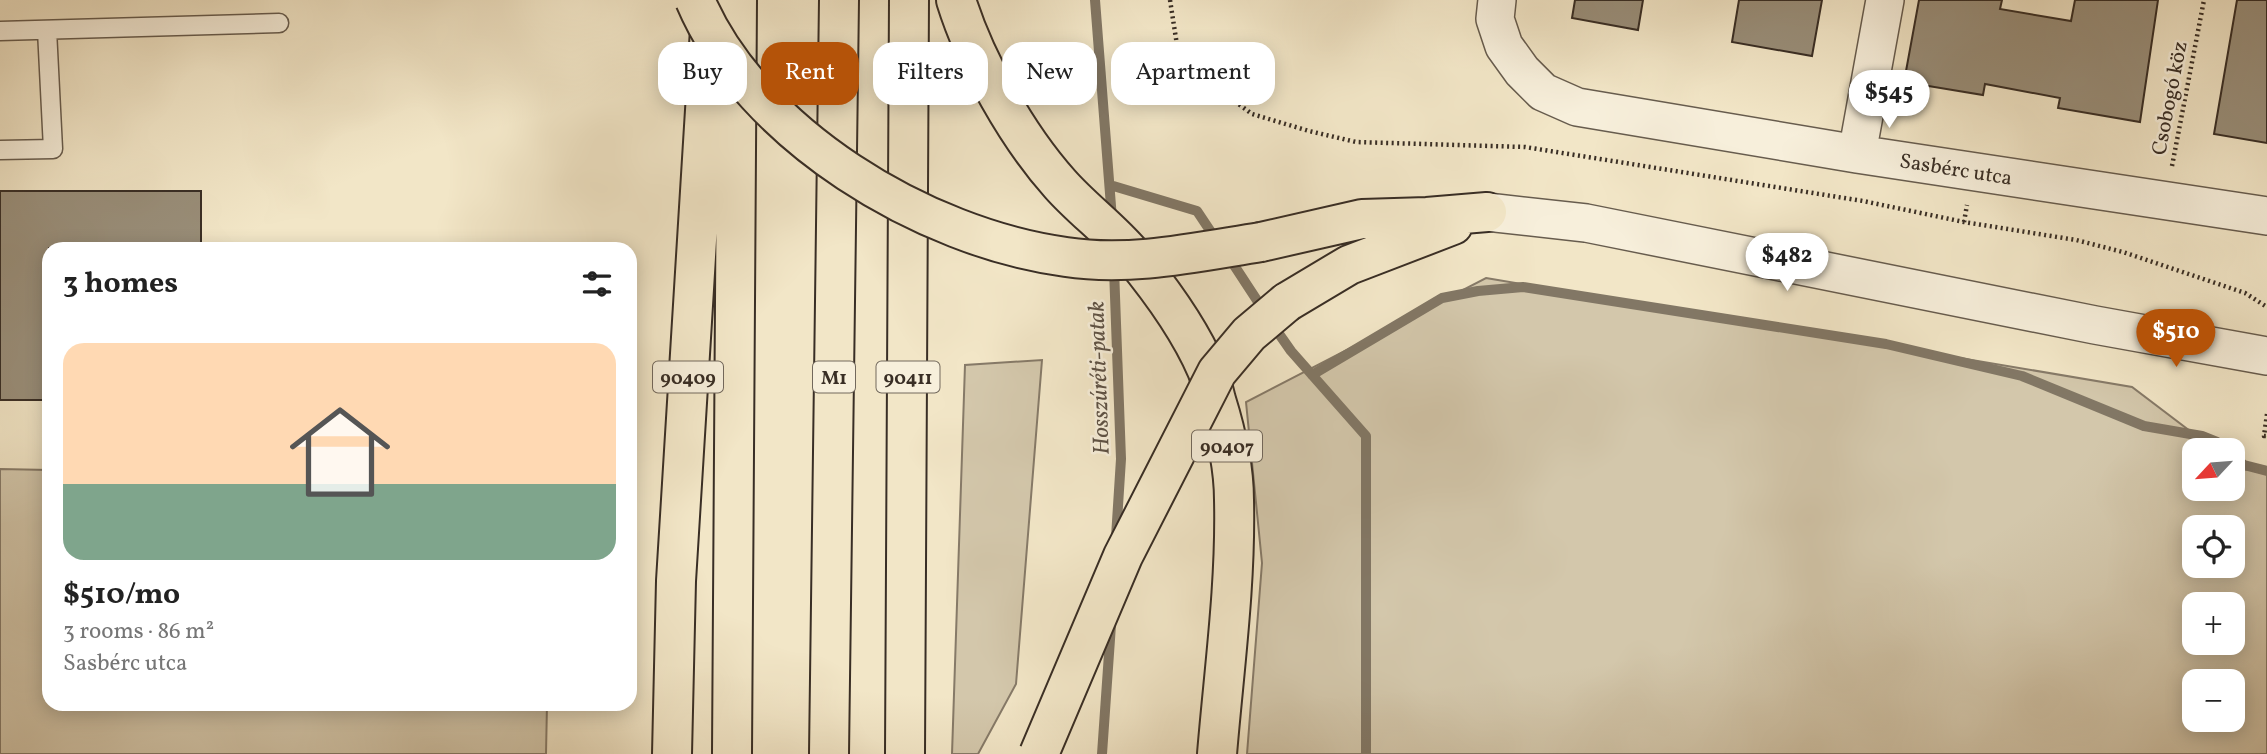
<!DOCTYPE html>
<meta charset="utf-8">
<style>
:root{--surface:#fff;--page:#f2f2f2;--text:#222;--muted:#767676;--accent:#b45309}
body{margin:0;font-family:Vollkorn,serif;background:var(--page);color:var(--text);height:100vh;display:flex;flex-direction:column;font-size:26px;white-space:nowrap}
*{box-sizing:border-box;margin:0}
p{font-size:23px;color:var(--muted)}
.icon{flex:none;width:38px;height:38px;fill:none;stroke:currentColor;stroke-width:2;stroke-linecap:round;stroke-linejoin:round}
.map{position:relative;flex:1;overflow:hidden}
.side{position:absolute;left:42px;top:242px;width:595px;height:469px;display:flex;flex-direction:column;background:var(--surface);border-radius:21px;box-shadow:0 4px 18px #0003}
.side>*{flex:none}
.banner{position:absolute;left:658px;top:42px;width:665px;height:63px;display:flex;gap:14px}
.needle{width:46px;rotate:244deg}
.controls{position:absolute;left:2182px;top:438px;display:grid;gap:14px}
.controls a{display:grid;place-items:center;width:63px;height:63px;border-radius:14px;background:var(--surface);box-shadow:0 4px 18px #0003;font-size:35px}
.price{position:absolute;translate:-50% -60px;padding:0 16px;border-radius:24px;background:#fff;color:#222;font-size:23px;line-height:46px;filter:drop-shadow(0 2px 4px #0008)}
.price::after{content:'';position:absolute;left:50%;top:42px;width:21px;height:16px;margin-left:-10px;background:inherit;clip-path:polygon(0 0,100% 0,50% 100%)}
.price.current{background:var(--accent);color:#fff}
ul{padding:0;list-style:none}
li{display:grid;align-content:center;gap:14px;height:371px;padding:0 21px}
li span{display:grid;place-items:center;height:217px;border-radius:21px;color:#555}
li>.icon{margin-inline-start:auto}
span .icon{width:126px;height:126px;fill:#fffc;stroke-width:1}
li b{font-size:30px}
h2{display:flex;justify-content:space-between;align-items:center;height:84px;padding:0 21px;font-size:30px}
.tag{padding:0 24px;border-radius:21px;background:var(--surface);box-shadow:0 4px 18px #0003;font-size:24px;line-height:63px}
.tag.current{background:var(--accent);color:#fff}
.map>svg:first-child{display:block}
</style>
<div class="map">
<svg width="2267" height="754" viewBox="0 0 2267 754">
<rect width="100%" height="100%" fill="#f2e6c7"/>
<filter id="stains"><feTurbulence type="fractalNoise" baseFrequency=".00286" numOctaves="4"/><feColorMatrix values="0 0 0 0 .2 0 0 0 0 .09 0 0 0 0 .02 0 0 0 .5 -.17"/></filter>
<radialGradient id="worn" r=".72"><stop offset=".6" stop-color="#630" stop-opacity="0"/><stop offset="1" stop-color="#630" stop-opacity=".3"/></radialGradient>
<path fill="#d3c7ab" stroke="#867a68" stroke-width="2" fill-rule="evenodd" d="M1486 278 2132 387 2215 450H2194V488H2233V463L2240 469 2267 471V754H1247L1262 563 1246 402ZM2194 527H2233V565H2194ZM2194 604H2233V642H2194ZM2194 681H2233V719H2194Z
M1042 360 1016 684 978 754H952L965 365Z
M0 469 49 470V704H547L546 754H0Z"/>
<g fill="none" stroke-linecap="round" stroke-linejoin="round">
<path stroke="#827765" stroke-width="10" d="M1095 0 1112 219
M1110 185 1197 211 1217 241
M1228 256 1264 311
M1114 269 1121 459 1116 537
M1272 324 1291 351 1366 436V754
M1312 375 1442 298 1478 291 1523 287 1886 344 2022 376 2144 426 2202 436 2217 442 2226 450
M2233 456 2244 465 2267 471
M1102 754 1111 625"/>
</g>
<path fill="#998e79" stroke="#392e25" stroke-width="2" d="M1575 0H1643L1638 30 1572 18Z
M1739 0H1822L1812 56 1732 42Z
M1919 0H2002L2000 9 2071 21 2075 0H2158L2140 122 2058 108 2060 98 1985 84 1983 95 1904 82Z
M2237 0H2267V143L2214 134Z
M0 191H201V248H49V400H0Z"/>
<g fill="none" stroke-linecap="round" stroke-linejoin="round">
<g stroke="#675c4e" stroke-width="21">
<path id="lane" d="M0 31 279 23
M0 150 53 149 47 30"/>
</g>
<g stroke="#675c4e" stroke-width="40">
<path id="street" d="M1497 0 1495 19 1504 46 1522 71 1543 92 1577 107 1857 154 2267 216
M1857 154 1885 0
M1487 212 1586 223 2095 325 2267 356"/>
</g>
<g stroke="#392e25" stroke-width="42">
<path id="highway" d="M956 0C975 61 1017 136 1060 184 1082 209 1110 229 1132 255 1161 290 1189 328 1207 370 1211 380 1214 390 1216 400 1226 432 1234 467 1234 500 1236 584 1224 670 1217 754
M1261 242 1362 219 1427 217 1487 212
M1287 302 1349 265 1453 225
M672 754 676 581 711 13
M732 754 737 0
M829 754 839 0
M905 754 909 0"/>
</g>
<path stroke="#392e25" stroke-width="4.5" stroke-dasharray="2 3.5" stroke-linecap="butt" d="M1170 0 1177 45 1210 83 1252 114 1309 131 1356 142 1525 147 1863 201 1964 222 2076 240 2123 252 2245 293 2267 307
M2172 166 2204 0
M1964 222 1967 205
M2267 414 2264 436H2267"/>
<use href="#lane" stroke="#f7efdb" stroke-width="18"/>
<use href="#street" stroke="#f7efdb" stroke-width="37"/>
<use href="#highway" stroke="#f2e6c7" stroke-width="38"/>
<g stroke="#392e25" stroke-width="42" stroke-linecap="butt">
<path id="highway-bridge" d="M695 0C752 135 924 238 1066 257 1131 267 1197 252 1261 242
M1039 754 1123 556 1217 372 1249 334 1287 302"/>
</g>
<use href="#highway-bridge" stroke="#f2e6c7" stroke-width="38"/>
</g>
<g text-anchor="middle" stroke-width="5" stroke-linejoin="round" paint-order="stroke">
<g fill="#f7efdb" stroke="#72685c" stroke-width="2">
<rect x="653" y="361.5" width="70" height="31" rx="5"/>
<rect x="813" y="361.5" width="42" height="31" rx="5"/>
<rect x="876.5" y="361.5" width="63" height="31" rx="5"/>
<rect x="1192" y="430.5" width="70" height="31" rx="5"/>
</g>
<g font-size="19" font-weight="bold" fill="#392e25">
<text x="688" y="384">90409</text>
<text x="834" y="384">M1</text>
<text x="908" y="384">90411</text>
<text x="1227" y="453">90407</text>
</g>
<g font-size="21" fill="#392e25" stroke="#f7efdb">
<text transform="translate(2169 98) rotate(-79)" y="7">Csobogó köz</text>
<text transform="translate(1956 169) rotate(9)" y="7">Sasbérc utca</text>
</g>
<g font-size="23" font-style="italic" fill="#5e5245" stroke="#f7efdb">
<text transform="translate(1098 378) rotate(-92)" y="8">Hosszúréti-patak</text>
</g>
</g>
<rect width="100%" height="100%" filter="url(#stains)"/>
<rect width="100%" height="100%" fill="url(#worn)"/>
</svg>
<div class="controls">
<a><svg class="needle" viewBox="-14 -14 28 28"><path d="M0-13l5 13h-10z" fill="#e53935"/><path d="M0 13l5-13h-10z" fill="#767676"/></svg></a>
<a><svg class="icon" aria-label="locate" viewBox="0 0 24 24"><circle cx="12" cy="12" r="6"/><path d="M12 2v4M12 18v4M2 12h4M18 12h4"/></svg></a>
<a>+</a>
<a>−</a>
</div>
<b class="price" style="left:1889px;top:130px">$545</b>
<b class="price" style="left:1787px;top:293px">$482</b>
<b class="price current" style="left:2176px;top:369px">$510</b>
<div class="banner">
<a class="tag">Buy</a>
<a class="tag current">Rent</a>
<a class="tag">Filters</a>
<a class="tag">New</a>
<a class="tag">Apartment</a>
</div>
<section class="side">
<h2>3 homes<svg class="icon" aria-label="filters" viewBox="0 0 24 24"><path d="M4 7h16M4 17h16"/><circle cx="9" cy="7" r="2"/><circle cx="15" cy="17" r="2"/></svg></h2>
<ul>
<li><span style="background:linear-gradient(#ffd9b3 65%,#7fa58c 0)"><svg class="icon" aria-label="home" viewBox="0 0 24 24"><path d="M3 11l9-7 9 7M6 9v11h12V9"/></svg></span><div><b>$510/mo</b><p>3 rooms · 86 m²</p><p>Sasbérc utca</p></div></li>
</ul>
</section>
</div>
